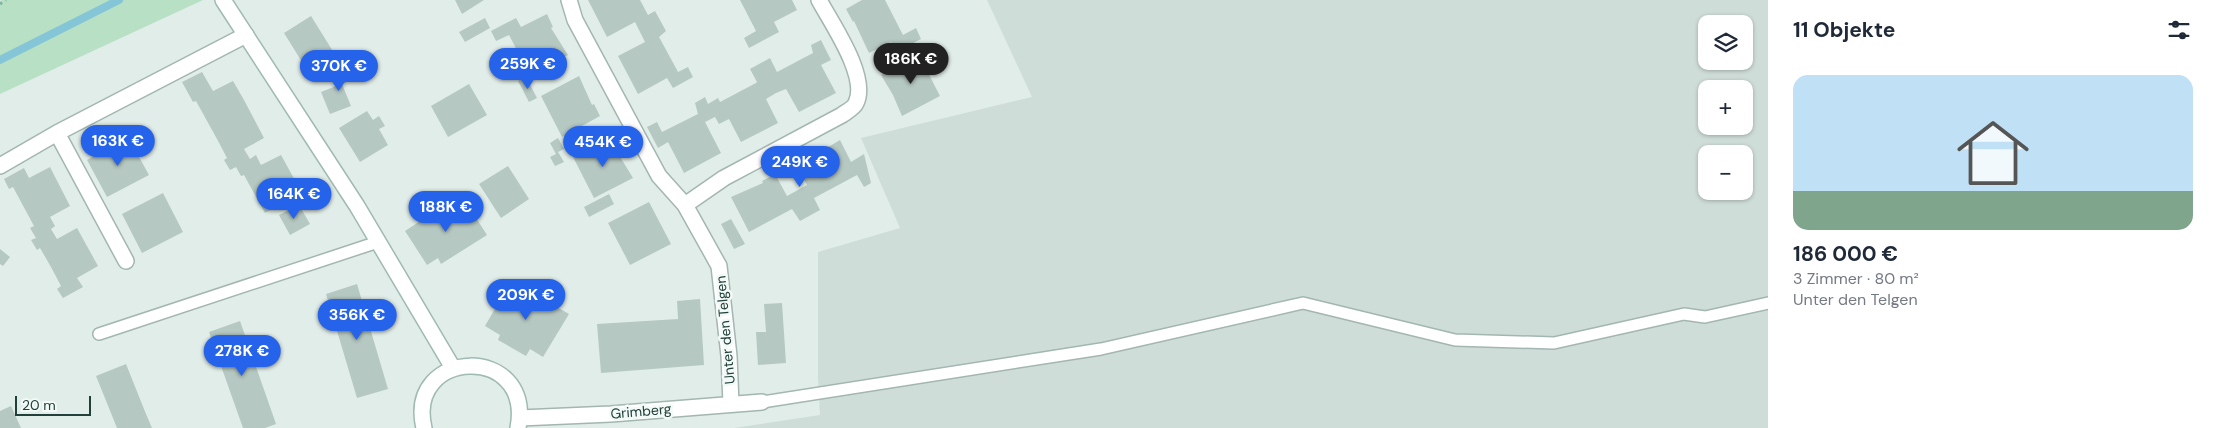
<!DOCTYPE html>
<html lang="de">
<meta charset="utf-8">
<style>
:root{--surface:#fff;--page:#f6f6f7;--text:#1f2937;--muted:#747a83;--accent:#2563eb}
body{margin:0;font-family:"DM Sans",sans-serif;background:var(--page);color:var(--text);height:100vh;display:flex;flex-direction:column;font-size:19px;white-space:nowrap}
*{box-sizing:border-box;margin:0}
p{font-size:16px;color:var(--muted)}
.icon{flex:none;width:28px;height:28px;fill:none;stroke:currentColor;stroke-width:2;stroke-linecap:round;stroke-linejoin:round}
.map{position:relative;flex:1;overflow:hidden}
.sheet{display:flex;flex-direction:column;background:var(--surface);width:450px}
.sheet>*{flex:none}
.fabs{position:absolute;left:1698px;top:15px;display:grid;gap:10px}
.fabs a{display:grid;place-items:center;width:55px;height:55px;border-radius:10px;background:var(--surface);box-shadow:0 1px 4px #0004;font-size:25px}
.scale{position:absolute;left:15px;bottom:12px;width:76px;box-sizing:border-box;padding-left:5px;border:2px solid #204039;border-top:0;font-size:14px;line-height:18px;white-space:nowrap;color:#204039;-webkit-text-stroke:4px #f2f9f6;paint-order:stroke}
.price{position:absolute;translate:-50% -42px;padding:0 11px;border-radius:18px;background:var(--accent);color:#fff;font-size:16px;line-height:32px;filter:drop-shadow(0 1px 2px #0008)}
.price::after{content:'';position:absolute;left:50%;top:30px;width:15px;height:11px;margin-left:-8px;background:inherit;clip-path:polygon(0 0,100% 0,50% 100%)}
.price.on{background:#222;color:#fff}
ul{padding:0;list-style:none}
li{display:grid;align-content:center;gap:10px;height:265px;padding:0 25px}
li span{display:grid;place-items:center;height:155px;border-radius:15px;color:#555}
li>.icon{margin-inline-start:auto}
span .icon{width:90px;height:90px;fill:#fffc;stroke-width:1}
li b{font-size:21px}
h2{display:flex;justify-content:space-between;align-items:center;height:60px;padding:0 25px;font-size:21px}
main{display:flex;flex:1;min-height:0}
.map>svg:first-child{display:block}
</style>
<main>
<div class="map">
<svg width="1768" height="428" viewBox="0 0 1768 428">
<rect width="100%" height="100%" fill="#e1ede9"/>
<path fill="#cfddd8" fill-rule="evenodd" d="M987 0H1768V428H734L820 415 818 378V252L900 228 861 138 1032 97ZM1706 24H1744V61H1706ZM1706 89H1744V126H1706ZM1706 154H1744V191H1706Z"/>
<path fill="#b8e0c5" d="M2 0H203L0 94V1Z"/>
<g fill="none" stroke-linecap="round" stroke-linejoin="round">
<path stroke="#84c6d7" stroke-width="8" d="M0 60 119 0"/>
</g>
<path fill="#b6c8c2" d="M455 0H484L462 14Z
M588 0H640L648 15 655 11 666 31 659 37 677 70 678 72 688 67 693 77 673 88 667 78 638 94 618 56 645 42 635 22 607 37Z
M740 0H792L797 10 774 22 779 32 749 48 744 38 756 31Z
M862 0H885L903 35 916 28 921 39 896 52 891 42 869 53 854 21 853 22 846 9Z
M547 14 553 27 551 28 568 55 530 75 509 35 496 41 491 31 516 18 521 27Z
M311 16 339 61 312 78 284 33Z
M485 18 490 28 465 42 459 32Z
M821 40 831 60 821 65 836 93 799 112 786 89 776 93 766 99 778 123 741 142 729 119 719 124 715 117 705 122 721 153 684 173 668 142 658 148 647 127 657 122 662 132 698 114 695 103 705 97 708 104 718 98 720 102 756 83 757 82 750 69 770 58 777 72 813 53 811 45Z
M919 55 940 96 902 116 893 95 881 75Z
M353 67 357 77 342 84 351 106 330 114 321 92 336 86 332 76Z
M202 72 213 91 233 81 244 100 264 138 244 149 250 159 256 155 261 165 281 155 302 193 265 213 244 175 241 176 236 167 230 170 224 160 227 158 217 139 196 101 193 102 182 82Z
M579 76 592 105 594 104 600 116 562 137 541 96Z
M526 77 537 98 529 102 518 81Z
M469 84 487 115 448 137 431 106Z
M367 111 373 120 379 116 385 126 379 129 388 145 360 162 339 128Z
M128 137 149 175 107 197 87 160Z
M611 137 618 149 616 150 633 178 594 198 573 157Z
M558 138 564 149 558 152 564 162 555 166 550 157 556 154 550 143Z
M840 140 851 162 864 154 871 183 864 187 857 175 814 198 820 210 800 221 792 209 749 232 731 197 763 183 762 181 775 174 787 196 807 185 795 163 810 158Z
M508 166 529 199 501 218 479 184Z
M50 167 70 206 50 217 55 226 51 229 57 239 77 228 98 266 77 278 83 287 63 298 57 289 61 286 51 267 40 248 37 250 31 240 36 238 30 228 34 226 13 187 9 189 4 179 24 168 29 178Z
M163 193 183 232 142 253 122 214Z
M609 194 614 204 589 217 584 207Z
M464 199 487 235 441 264 438 258 427 265 405 231 434 212 437 217Z
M649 202 671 244 630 265 608 223Z
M299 205 310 224 290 235 279 215Z
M731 219 745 244 734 249 721 224Z
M0 249 10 257 3 266 0 264Z
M511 281 569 314 543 357 530 349 526 356 498 340 500 335 485 326Z
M357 284 388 389 357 398 326 294Z
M700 299 704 365 601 373 597 324 678 319 677 301Z
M782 303 786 363 758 365 756 332H766L764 304Z
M240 321 276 424 265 428H243L209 332Z
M126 364 146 414 152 428H117L96 376Z
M11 406 21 428H0V411Z"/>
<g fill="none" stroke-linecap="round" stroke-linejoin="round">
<g stroke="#a3b6b1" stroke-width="14">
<path id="service" d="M99 334 378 242
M762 402 1101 349 1303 303 1455 340 1554 343 1684 314 1705 317 1768 303"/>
</g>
<g stroke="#a3b6b1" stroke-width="18">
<path id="minor" d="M569 0 575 20 659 176 685 205 719 266 729 356 731 404
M57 133 126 261
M0 166 57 133 246 35
M685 205 724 178 842 115C846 112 854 108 856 103 869 77 832 24 819 0
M520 418 611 414 762 402"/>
</g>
<g stroke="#9fbab2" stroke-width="18">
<path id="secondary" d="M223 0 357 206 453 368
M424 428C405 348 534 343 518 428"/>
</g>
<path stroke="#7fb4a6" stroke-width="3" stroke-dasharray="2.5 4" stroke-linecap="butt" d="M0 4 6 0"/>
<use href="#service" stroke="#fff" stroke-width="11"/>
<use href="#minor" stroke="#fff" stroke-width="15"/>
<use href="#secondary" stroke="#fff" stroke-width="15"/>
</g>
<g text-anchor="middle" stroke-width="5" stroke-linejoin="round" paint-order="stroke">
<g font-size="14" fill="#204039" stroke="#f2f9f6">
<text transform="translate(725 330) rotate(-95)" y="5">Unter den Telgen</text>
<text transform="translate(641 411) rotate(-5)" y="5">Grimberg</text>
</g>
</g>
</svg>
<div class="fabs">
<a><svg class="icon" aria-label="layers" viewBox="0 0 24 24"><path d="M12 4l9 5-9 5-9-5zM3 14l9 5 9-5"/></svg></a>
<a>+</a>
<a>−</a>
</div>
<div class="scale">20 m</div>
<b class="price on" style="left:911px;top:85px">186K €</b>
<b class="price" style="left:528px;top:90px">259K €</b>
<b class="price" style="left:339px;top:92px">370K €</b>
<b class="price" style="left:118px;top:167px">163K €</b>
<b class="price" style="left:603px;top:168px">454K €</b>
<b class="price" style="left:800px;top:188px">249K €</b>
<b class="price" style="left:294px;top:220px">164K €</b>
<b class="price" style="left:446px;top:233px">188K €</b>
<b class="price" style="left:526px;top:321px">209K €</b>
<b class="price" style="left:357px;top:341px">356K €</b>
<b class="price" style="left:242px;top:377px">278K €</b>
</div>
<section class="sheet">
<h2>11 Objekte<svg class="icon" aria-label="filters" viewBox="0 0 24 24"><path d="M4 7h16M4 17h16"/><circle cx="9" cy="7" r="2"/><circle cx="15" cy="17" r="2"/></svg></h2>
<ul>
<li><span style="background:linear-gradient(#bfe0f5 75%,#7fa58c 0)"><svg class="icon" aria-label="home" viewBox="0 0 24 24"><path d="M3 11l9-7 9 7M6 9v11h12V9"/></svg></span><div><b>186 000 €</b><p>3 Zimmer · 80 m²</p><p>Unter den Telgen</p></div></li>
</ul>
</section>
</main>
